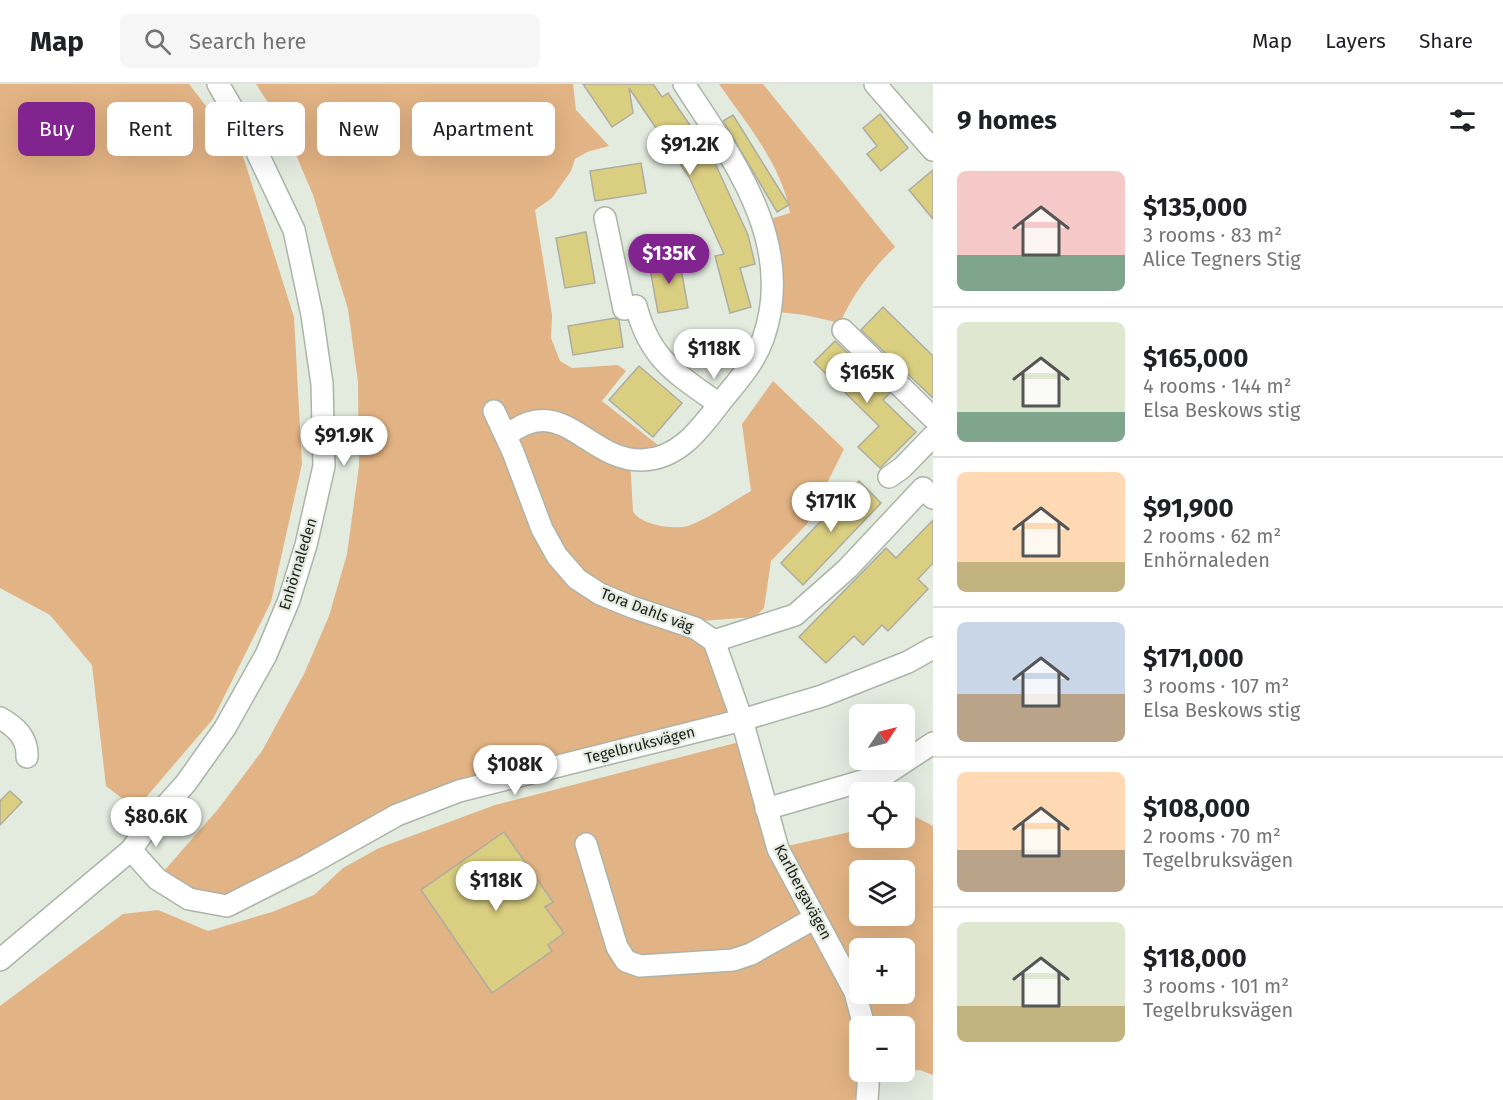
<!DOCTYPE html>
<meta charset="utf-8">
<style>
:root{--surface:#fff;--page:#f6f6f6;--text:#202124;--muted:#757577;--line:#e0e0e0;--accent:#81248f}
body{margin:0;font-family:"Fira Sans",sans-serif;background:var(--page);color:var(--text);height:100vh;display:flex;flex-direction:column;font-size:22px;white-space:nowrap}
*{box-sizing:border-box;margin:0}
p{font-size:20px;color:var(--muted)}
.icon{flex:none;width:33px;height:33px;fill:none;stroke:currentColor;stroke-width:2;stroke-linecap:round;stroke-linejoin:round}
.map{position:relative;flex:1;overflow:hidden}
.side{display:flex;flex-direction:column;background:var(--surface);width:570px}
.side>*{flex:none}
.top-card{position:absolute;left:18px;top:18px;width:570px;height:54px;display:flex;gap:12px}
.needle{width:39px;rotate:55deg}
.buttons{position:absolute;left:849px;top:620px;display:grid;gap:12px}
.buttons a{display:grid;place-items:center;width:66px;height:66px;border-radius:9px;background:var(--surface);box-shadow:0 6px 24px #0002;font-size:30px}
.price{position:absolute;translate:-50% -51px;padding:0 14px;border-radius:21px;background:#fff;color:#222;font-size:20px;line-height:39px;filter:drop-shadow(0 2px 3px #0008)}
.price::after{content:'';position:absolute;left:50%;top:36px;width:18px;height:14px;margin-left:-9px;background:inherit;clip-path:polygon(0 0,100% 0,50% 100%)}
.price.active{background:var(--accent);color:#fff}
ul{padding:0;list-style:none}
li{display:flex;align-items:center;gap:18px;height:150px;padding:0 24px}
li+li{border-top:2px solid var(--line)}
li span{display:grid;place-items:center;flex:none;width:168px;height:120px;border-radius:9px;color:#555}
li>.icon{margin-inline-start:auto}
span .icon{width:72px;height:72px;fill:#fffc;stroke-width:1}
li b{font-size:26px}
h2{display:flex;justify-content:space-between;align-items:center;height:72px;padding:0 24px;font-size:26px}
.pill{padding:0 21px;border-radius:9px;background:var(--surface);box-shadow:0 6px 24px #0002;font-size:21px;line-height:54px}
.pill.active{background:var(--accent);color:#fff}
header{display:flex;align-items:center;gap:36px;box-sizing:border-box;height:84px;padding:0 30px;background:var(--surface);border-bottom:2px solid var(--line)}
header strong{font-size:28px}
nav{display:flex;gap:33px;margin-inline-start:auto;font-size:21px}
.search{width:420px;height:54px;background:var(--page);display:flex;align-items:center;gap:15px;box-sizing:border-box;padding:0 21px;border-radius:9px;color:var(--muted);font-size:22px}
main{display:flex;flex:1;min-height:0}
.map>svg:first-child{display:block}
</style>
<header>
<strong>Map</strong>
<div class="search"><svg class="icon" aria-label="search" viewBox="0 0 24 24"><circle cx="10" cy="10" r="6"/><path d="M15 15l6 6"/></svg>Search here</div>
<nav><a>Map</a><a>Layers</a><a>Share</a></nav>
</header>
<main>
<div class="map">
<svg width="933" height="1016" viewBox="0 0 933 1016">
<rect width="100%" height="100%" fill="#e3ebdf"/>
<path fill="#e2b384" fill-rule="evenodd" d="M0 0H189L242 69 294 233 302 380 271 518 213 635 136 725 106 702 92 581 50 531 0 504Z
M256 0H573L576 26 609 62 587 68 575 75 571 87 552 114 535 126 552 231 551 254 560 277 572 284 618 281 626 287 602 317 668 369 630 375 633 427C640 441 674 446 688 442 710 434 731 418 751 407L742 340 773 297 844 365 807 440 771 477 764 524 755 533 701 537 742 636 459 707 227 822 157 795 219 724 262 667 304 590 329 532 347 470 359 382 358 298 348 225 313 111 285 45Z
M719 0H763L895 163C872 185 853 210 840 239L805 231 769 227 761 138 790 129C782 81 746 39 719 0Z
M747 656 778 764 859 746 860 753H904L905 736 916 733 933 742V991L920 986 905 987 904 942H860V987H894L869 988 854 1016H0V922L123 830 158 826 208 847 272 828 314 811 343 784 379 764 495 721ZM860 786H904V831H860ZM860 864H904V909H860Z"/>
<path fill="#dace81" stroke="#aeaca0" stroke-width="1.5" d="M583 0H653L662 13 668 9 698 53 702 51 748 151 755 180 740 184 751 223 730 229 715 172 724 170 689 93 629 4 633 29 612 43Z
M880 30 908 64 881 87 867 70 877 62 863 44Z
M733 31 789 121 777 128 723 37Z
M641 79 646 109 595 117 590 87Z
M933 86V135L909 106Z
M586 148 595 199 565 204 556 154Z
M679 173 688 224 658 229 649 179Z
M883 223 933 272V314L861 246Z
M615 234 619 236 623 263 573 271 568 242Z
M835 257 890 309 883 316 916 348 880 384 858 363 879 342 814 278Z
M639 282 682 319 653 353 609 316Z
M859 397 881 419 803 501 781 479Z
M933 436V479L918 495 928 505 888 547 882 541 863 561 854 552 826 579 799 553 886 464 896 474Z
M10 707 22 718 0 741V717Z
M504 748 553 818 545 823 564 849 548 861 552 867 492 909 421 806Z"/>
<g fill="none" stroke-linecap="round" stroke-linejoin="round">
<g stroke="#acb4a9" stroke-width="24">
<path id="minor" d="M875 0 933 66
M605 134 624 225 636 222C650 276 677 290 719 320
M843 246 933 334
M494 327 513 368 542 445 557 472 577 495 600 510 632 523 695 544 714 557 742 636 778 765 855 908 864 942
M506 352C562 306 587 377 642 376 679 375 700 345 720 319 736 299 754 280 763 255 797 160 733 75 684 0
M889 393 902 384 933 352
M714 557 795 531 847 485 923 404 933 414
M0 634C16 643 28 654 27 673
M766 725 886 690 933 659
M586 760 617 863 626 877 640 882 733 876 751 870 815 834
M131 766 157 795 189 815 227 822 308 781 397 731 459 707 742 636 822 612 908 578 933 564
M0 876 131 766 151 738 186 699 225 644 266 571 289 516 306 461 324 382 322 300 312 231 294 146 253 60 218 0
M867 1016 869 987"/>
</g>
<use href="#minor" stroke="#fff" stroke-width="21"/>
</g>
<g text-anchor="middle" stroke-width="4.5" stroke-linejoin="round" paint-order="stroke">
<g font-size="15" fill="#1b1d19" stroke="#e3ebdf">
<text transform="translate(298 480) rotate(-73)" y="5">Enhörnaleden</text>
<text transform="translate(647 526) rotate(21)" y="5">Tora Dahls väg</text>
<text transform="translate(640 661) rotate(-14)" y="5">Tegelbruksvägen</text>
<text transform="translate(803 808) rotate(62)" y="5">Karlbergavägen</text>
</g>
</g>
</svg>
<div class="buttons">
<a><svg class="needle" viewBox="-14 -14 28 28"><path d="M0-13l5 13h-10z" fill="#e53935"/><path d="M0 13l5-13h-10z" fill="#757577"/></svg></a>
<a><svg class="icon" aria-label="locate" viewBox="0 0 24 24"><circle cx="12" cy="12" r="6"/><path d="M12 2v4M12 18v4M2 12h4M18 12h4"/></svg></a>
<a><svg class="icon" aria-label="layers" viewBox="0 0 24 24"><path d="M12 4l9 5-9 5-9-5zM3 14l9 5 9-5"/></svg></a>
<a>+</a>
<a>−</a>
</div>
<b class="price" style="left:690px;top:92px">$91.2K</b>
<b class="price active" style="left:669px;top:201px">$135K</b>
<b class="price" style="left:714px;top:296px">$118K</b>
<b class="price" style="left:867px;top:320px">$165K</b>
<b class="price" style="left:344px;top:383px">$91.9K</b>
<b class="price" style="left:831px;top:449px">$171K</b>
<b class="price" style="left:515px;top:712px">$108K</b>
<b class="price" style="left:156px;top:764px">$80.6K</b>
<b class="price" style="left:496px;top:828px">$118K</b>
<div class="top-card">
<a class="pill active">Buy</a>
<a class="pill">Rent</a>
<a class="pill">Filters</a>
<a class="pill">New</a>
<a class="pill">Apartment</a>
</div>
</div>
<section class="side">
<h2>9 homes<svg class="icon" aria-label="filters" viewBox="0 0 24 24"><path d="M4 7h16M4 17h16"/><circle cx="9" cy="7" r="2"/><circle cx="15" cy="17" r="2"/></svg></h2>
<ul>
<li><span style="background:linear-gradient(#f6c9c9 70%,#7fa58c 0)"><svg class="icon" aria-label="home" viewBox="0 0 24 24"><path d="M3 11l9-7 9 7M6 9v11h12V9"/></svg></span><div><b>$135,000</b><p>3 rooms · 83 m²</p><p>Alice Tegners Stig</p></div></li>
<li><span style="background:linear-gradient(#dfe7d0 75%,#7fa58c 0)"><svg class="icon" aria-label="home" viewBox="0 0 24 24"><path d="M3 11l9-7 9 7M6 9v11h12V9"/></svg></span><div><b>$165,000</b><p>4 rooms · 144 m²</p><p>Elsa Beskows stig</p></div></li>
<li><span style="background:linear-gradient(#ffd9b3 75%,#c2b280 0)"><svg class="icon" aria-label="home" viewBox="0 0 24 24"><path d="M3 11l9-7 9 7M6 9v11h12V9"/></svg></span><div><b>$91,900</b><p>2 rooms · 62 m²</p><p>Enhörnaleden</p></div></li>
<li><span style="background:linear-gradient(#c9d6e8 60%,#b9a48a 0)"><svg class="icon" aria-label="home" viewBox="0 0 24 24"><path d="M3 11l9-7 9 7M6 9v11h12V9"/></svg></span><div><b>$171,000</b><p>3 rooms · 107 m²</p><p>Elsa Beskows stig</p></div></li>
<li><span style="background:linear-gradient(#ffd9b3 65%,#b9a48a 0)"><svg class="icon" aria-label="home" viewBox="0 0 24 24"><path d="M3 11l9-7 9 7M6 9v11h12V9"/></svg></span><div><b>$108,000</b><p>2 rooms · 70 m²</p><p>Tegelbruksvägen</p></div></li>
<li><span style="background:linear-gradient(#dfe7d0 70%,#c2b280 0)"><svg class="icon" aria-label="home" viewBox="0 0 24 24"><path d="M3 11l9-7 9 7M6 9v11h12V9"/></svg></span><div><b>$118,000</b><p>3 rooms · 101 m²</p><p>Tegelbruksvägen</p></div></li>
</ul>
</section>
</main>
